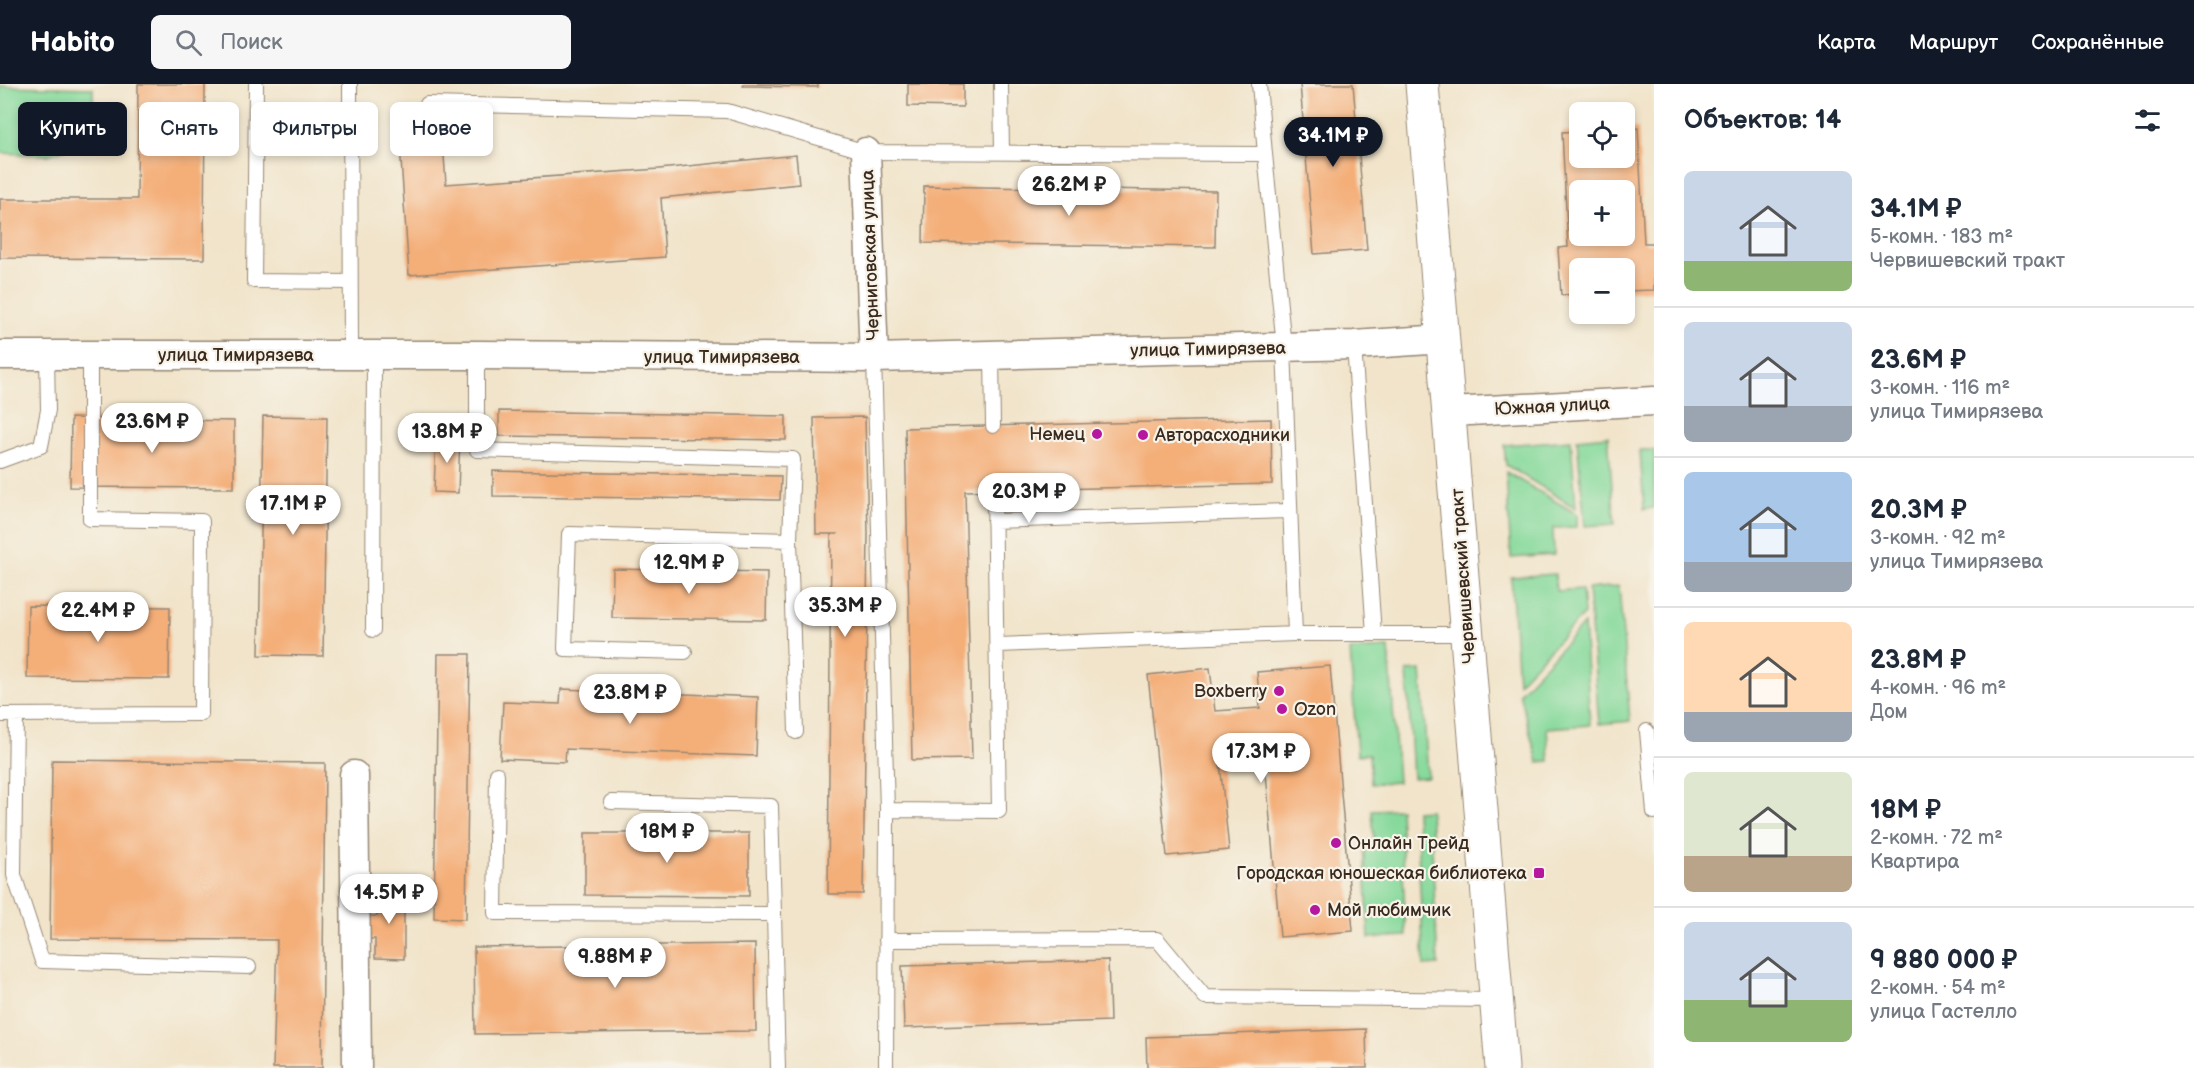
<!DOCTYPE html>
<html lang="ru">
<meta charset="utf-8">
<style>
:root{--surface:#fff;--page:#f6f6f7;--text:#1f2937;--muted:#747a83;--line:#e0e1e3;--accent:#111827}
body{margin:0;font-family:"Balsamiq Sans",sans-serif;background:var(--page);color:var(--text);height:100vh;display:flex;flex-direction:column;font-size:22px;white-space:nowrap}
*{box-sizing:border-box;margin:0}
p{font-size:20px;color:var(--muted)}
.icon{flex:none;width:33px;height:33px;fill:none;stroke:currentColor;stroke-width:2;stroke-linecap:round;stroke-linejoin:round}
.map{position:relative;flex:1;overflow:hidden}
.drawer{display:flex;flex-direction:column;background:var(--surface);width:540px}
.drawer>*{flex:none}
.top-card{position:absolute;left:18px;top:18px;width:570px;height:54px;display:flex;gap:12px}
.controls{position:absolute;left:1569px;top:18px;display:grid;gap:12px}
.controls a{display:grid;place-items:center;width:66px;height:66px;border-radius:9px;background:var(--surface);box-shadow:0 3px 9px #0003;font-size:30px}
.price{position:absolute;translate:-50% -51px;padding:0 14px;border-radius:21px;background:#fff;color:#222;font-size:20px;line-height:39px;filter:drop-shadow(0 2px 3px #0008)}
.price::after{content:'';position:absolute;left:50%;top:36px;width:18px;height:14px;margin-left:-9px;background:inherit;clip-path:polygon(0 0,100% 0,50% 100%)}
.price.selected{background:var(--accent);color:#fff}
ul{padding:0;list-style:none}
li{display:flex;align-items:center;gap:18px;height:150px;padding:0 30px}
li+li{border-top:2px solid var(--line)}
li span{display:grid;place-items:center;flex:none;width:168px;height:120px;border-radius:9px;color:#555}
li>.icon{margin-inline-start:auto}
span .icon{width:72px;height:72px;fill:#fffc;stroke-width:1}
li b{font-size:26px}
h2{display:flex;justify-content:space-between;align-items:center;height:72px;padding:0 30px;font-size:26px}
.chip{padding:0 21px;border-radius:9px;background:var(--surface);box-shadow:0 3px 9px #0003;font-size:21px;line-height:54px}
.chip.selected{background:var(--accent);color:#fff}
header{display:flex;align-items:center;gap:36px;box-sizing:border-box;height:84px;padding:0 30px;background:var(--accent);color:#fff}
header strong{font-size:28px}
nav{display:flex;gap:33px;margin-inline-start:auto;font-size:21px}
.search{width:420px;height:54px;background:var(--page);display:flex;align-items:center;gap:15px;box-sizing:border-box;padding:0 21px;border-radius:9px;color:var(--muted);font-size:22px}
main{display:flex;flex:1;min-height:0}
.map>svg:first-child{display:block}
</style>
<header>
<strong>Habito</strong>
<div class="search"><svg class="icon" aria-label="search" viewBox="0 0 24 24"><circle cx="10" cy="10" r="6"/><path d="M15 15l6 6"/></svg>Поиск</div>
<nav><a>Карта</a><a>Маршрут</a><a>Сохранённые</a></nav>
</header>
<main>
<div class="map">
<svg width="1654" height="984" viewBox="0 0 1654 984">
<rect width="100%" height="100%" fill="#f7f3e8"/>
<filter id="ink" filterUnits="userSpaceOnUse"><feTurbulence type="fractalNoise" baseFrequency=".0167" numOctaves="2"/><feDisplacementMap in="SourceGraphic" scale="12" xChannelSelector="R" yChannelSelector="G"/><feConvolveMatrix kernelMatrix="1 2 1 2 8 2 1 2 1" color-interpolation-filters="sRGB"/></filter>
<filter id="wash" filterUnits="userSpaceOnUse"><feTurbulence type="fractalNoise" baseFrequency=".008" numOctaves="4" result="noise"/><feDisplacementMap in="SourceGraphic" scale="24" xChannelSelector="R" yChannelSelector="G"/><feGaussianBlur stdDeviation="1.35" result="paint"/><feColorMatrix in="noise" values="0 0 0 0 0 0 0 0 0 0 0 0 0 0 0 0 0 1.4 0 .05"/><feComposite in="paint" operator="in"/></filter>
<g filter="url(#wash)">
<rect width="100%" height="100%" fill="#f1e4ca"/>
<path fill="#86d99b" stroke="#60825c" stroke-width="1.5" d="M0 2 93 4V31L81 60 48 71 0 69Z
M1608 352 1615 440 1585 442 1577 355Z
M1571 356 1576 424 1506 381 1504 361Z
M1640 366H1654V424L1644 425Z
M1506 388 1577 430V443L1553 444 1554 471 1511 474Z
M1555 490 1556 507 1582 505 1584 530 1518 599 1511 493Z
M1619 502 1630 637 1599 640 1588 505Z
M1584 540 1590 641 1547 644 1549 677 1538 678 1519 609Z
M1389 564 1398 698 1371 700 1369 670 1357 671 1350 566Z
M1421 586 1428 693 1413 694 1407 587Z
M1400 725 1406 852 1369 854 1364 757H1374L1372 726Z
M1430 726 1438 881 1424 882 1416 727Z"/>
<g id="blocks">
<path fill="#f4ae78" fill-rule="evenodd" d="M138 0H205L204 175 0 174V115H137Z
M743 0H818V3L743 2Z
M908 0H963V23L908 22Z
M1300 0H1353L1367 166 1314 170Z
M442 44 446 100 659 85 796 71 799 100 661 114 665 173 409 191 399 47Z
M1638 44 1644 159H1654V206L1624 207V184H1580V210L1561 211 1558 164 1568 163 1562 48 1580 47V74H1624V45ZM1580 106H1624V152H1580Z
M924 102 1216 107 1215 163 923 159Z
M499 327 786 332V356L499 352Z
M263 332 327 333 323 572 259 571Z
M865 333 868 449 863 810H828L831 450H838H816L814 334Z
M71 334 234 337V404L70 403Z
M1271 335 1272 400 965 407 972 675 912 676 905 344Z
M436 351 460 352 458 409 434 408Z
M493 387 781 392 780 416 493 412Z
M613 485 767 488 766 536 612 534Z
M28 522 170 523 169 595 27 594Z
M438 570H470L466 835 434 834Z
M1330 582 1353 847 1280 853 1264 665 1219 669 1229 766 1167 772 1148 591 1210 584 1215 627 1260 624 1257 588Z
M561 605 758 613 756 672 566 665 565 678 500 675 503 618 560 620Z
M52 676 325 679 322 984H273L277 856 50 855Z
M585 749H749V812L585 811Z
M377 806H404V875L375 874V855H369V832H377Z
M755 860 756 947 475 950 474 863Z
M1108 876 1110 937 904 944 902 882Z
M1366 945 1367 984H1147L1146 953Z"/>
</g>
</g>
<g filter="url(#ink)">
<use href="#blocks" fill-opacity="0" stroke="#968774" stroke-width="1.5"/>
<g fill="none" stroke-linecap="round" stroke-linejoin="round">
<g stroke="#968774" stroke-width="16">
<path id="lane" d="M256 0 254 197 349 198
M350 0 351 271
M1001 0 1002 68
M1259 0 1265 70
M427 20 727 27 866 68 1265 70 1284 263 1295 550H1468
M1354 261 1374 550
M477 271V366L793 375 790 456 569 450 565 565 685 568
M992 271 993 342
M874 274 887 726 886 984
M0 377 41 362 48 326 47 272
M994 437 1288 427
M790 456 796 648
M373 546 374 272
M998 561 1295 550
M0 631 201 630 202 437 90 435V272
M16 631 14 791 42 877 249 883
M1647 647 1654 728
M497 690 495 829 774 830 778 984
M611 718 771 722 774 830
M887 726 999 727 994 407
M886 856 1157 855 1205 913 1496 916"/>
</g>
<g stroke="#968774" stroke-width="31">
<path id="street" d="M866 68 874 274
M0 271H477L874 274 1354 261 1444 255
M1451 328 1654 317
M354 691 357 984"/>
</g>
<g stroke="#968774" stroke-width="35">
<path id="primary" d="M1422 0 1502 984"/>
</g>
<use href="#lane" stroke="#fff" stroke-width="14"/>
<use href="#street" stroke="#fff" stroke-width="28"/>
<use href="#primary" stroke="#fff" stroke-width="33"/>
</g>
</g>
<g fill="#b5179e" stroke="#f7f3e8" stroke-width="2">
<circle cx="1097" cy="350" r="6"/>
<circle cx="1143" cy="351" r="6"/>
<circle cx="1279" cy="607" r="6"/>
<circle cx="1282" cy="625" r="6"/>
<circle cx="1336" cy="759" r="6"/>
<rect x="1533" y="783" width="12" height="12" rx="3"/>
<circle cx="1315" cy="826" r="6"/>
</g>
<g text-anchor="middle" stroke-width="4.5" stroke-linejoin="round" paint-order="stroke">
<g font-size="18" fill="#3b2a1e" stroke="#f7f3e8">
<text transform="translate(870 171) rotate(-92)" y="6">Черниговская улица</text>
<text transform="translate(1208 265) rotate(-1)" y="6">улица Тимирязева</text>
<text x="236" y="277">улица Тимирязева</text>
<text x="722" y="279">улица Тимирязева</text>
<text transform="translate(1552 322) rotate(-3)" y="6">Южная улица</text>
<text transform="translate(1463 492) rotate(-94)" y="6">Червишевский тракт</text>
</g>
<g font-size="18" fill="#3b2a1e" stroke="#f7f3e8" text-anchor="start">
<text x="1085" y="356" text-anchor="end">Немец</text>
<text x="1155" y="357">Авторасходники</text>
<text x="1267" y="613" text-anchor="end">Boxberry</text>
<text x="1294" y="631">Ozon</text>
<text x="1348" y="765">Онлайн Трейд</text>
<text x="1527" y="795" text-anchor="end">Городская юношеская библиотека</text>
<text x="1327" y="832">Мой любимчик</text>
</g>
</g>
</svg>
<div class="controls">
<a><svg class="icon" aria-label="locate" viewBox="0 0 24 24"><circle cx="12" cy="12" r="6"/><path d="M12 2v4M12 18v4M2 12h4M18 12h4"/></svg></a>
<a>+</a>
<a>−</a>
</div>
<b class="price selected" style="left:1333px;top:84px">34.1M ₽</b>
<b class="price" style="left:1069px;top:133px">26.2M ₽</b>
<b class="price" style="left:152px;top:370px">23.6M ₽</b>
<b class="price" style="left:447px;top:380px">13.8M ₽</b>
<b class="price" style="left:1029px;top:440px">20.3M ₽</b>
<b class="price" style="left:293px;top:452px">17.1M ₽</b>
<b class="price" style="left:689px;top:511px">12.9M ₽</b>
<b class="price" style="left:845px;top:554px">35.3M ₽</b>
<b class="price" style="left:98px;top:559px">22.4M ₽</b>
<b class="price" style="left:630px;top:641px">23.8M ₽</b>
<b class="price" style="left:1261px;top:700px">17.3M ₽</b>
<b class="price" style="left:667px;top:780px">18M ₽</b>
<b class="price" style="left:389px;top:841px">14.5M ₽</b>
<b class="price" style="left:615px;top:905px">9.88M ₽</b>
<div class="top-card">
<a class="chip selected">Купить</a>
<a class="chip">Снять</a>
<a class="chip">Фильтры</a>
<a class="chip">Новое</a>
</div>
</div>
<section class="drawer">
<h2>Объектов: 14<svg class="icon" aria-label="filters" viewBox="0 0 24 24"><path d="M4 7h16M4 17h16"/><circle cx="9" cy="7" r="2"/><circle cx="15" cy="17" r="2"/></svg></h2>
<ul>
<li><span style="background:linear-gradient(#c9d6e8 75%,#8fb573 0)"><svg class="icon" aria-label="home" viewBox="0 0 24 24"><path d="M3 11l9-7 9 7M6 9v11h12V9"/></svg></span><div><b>34.1M ₽</b><p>5-комн. · 183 m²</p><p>Червишевский тракт</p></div></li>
<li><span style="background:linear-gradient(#c9d6e8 70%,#9aa5b1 0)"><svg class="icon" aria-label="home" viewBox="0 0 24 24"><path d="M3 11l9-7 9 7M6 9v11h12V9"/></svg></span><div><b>23.6M ₽</b><p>3-комн. · 116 m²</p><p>улица Тимирязева</p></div></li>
<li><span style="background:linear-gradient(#a9c7e8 75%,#9aa5b1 0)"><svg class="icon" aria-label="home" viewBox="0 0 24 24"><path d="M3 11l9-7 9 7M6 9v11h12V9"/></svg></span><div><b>20.3M ₽</b><p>3-комн. · 92 m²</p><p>улица Тимирязева</p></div></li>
<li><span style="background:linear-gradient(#ffd9b3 75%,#9aa5b1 0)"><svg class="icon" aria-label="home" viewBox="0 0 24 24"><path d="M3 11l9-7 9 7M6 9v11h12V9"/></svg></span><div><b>23.8M ₽</b><p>4-комн. · 96 m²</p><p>Дом</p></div></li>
<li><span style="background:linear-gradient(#dfe7d0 70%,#b9a48a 0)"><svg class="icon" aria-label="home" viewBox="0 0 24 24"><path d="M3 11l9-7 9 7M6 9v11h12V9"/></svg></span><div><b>18M ₽</b><p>2-комн. · 72 m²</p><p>Квартира</p></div></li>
<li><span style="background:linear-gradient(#c9d6e8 65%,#8fb573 0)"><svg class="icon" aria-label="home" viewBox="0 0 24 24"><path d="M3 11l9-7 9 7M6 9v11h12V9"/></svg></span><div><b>9 880 000 ₽</b><p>2-комн. · 54 m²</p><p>улица Гастелло</p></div></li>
</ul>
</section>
</main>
